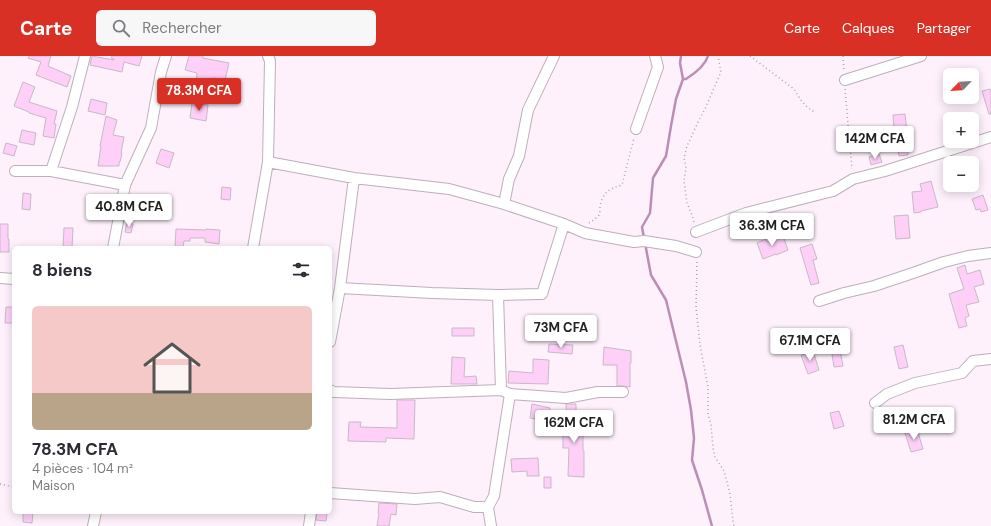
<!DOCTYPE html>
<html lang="fr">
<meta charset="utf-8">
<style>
:root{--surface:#fff;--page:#f7f7f7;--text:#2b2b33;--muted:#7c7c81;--line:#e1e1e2;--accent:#d93025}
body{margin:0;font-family:"DM Sans",sans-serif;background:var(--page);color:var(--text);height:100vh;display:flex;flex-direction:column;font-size:15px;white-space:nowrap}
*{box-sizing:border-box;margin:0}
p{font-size:13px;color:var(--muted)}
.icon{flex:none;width:22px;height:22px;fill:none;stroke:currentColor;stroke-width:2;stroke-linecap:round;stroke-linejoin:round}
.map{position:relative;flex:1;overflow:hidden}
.sheet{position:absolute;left:12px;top:190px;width:320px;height:268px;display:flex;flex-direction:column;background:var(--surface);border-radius:6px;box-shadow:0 2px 10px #0003}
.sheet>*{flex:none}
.needle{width:26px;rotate:245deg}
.tools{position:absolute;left:943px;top:12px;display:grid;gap:8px}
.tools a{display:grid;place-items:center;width:36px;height:36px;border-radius:6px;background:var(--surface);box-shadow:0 2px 10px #0003;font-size:20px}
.price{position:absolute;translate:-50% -34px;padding:0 9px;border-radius:4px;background:#fff;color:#222;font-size:13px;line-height:26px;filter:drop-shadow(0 1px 2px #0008)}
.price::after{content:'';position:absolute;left:50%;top:24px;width:12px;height:9px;margin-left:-6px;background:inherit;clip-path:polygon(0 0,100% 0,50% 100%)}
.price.selected{background:var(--accent);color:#fff}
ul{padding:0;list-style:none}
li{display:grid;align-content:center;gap:8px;height:212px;padding:0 20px}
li+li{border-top:1px solid var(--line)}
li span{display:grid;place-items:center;height:124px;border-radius:6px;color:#555}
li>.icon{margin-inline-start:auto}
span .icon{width:72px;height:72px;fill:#fffc;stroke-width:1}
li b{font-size:17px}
h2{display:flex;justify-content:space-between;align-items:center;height:48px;padding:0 20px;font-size:17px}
header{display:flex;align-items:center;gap:24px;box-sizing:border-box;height:56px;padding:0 20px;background:var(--accent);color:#fff}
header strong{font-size:19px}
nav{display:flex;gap:22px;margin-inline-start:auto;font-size:14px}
.search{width:280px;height:36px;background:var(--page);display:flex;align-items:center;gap:10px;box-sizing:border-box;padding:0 14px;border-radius:6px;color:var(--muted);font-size:15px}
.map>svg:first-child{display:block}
</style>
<header>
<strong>Carte</strong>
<div class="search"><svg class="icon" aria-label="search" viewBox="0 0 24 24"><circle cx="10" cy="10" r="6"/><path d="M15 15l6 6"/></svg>Rechercher</div>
<nav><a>Carte</a><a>Calques</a><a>Partager</a></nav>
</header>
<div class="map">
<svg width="991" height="470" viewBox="0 0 991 470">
<rect width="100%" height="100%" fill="#fef1fc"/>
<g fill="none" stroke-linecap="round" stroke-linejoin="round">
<path stroke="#bb8fb5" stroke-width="2.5" d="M683 23H686C694 18 705 10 708 0
M644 182 642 171 650 157 653 122 666 100 671 70 676 43 683 23 680 7 681 0
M645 187 651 219 666 244 686 326 691 354 694 382 692 404 702 434 712 470"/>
</g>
<path fill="#fed0f8" stroke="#c8b9c5" d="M29 0H51L48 10 71 20 67 31 36 19 41 6 28 2Z
M92 0 114 4V3L111 2 112 0H142L139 10 124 6 122 16 90 9Z
M189 0H203V2L229 7 225 24 214 22V34L196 33 197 17 185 14Z
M23 26 35 31 29 46 57 55 54 68H56L54 82 43 80 46 62 29 57V56L14 50Z
M990 33 991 37V58H989L982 35Z
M91 43 107 47 105 59 88 55Z
M192 47 208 49 206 65 190 62Z
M905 58 907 76H906L908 99 899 100 897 87 877 96 872 82 894 72 893 59Z
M106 60 117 64 113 79 124 81 121 97H122L120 106H119V110H98L101 90H100Z
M22 74 36 77 34 89 19 86Z
M6 87 17 90 14 100 3 97Z
M161 93 174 97 169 112 156 107Z
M879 98 882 106 871 109 869 101Z
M931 125 938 151 921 155V156L914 157 912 136 922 135 920 128Z
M222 131 231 132 230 144 221 143Z
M23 137 31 138 30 154 22 153Z
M983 139 988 154 981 156 980 153 976 154 972 143Z
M908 159 910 182 896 183 894 160Z
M127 166 133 168 131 177 125 176Z
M0 168H8V183H9V196H0Z
M64 172H73L72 192H63Z
M176 173 206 174V173L220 174 219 188 205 186V182H190V185H184L183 192H175Z
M783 180 788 194 776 199V198L763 203 757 187 766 183 767 186Z
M812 188 817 203 813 204 819 227 811 229 800 192Z
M965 209 967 218 980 214 984 228 974 231 979 246 966 249 969 260 965 262 967 270 959 272 949 238 964 233 957 212Z
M6 251H14V267H5Z
M452 272H474V280H452Z
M836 274 841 288 839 289 843 310 834 311 831 292H829L828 291 815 296 809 280 820 276 821 279Z
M549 288 573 289 572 298 548 296Z
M903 289 908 311 899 313 894 291Z
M604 291 631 295V307H630V331L623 330H617V309H603Z
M813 295 819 314 808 318 801 299Z
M452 301 465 302 464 321 476 320 477 328H451Z
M533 303 549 304 548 328 508 327 509 315 533 317Z
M397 344H415L414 383 386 382V386L348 385 349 366H361L360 371 397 372Z
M532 348 550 352 548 365 530 362Z
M566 348H576V375H583V394L584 395V421L568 420 569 392H563V375H567Z
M945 352 948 364 932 368 929 357Z
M839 355 844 370 834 373 830 357Z
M917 373 923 393 911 396 905 377Z
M538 402 539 420H527V415L512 416 511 403Z
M544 421H551V432H544Z
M379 447 397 448 396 459 391 458 389 470H377L379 457H378Z
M23 456H33L32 467 23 466Z
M317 456 327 457 326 465 316 464Z"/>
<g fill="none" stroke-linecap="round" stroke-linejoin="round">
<g stroke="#bdaebb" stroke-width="12">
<path id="minor" d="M845 24 921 0
M636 73 658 11 655 0
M268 106 354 122 449 133 504 148 564 168 585 177 634 186 644 185 676 190 696 196
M15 115H51L125 129
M51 115 72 51 85 0
M504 148 509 123 519 100 528 54 554 0
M696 176 746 157 833 135 853 123 885 115 991 81
M113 192 125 129 151 72 161 16 166 0
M253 192 268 106 270 5 268 0
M0 222 14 223
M340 232 432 237 498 239 542 238 564 168
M498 239 501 334
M819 245 844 237 874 230 913 217 944 206 968 200 991 197
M330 286 340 232 354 122
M330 334 334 336 390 338 501 334 510 338 566 342 598 336H623
M875 347 887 338 915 327 962 317 973 305 991 303
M330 437 415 443 440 441 474 451H488
M93 470 96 456
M309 470 311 456
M491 470 488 451 494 440 510 338"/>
</g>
<path stroke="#aca2ab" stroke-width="1.5" stroke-dasharray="1 3" stroke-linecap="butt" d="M750 0 794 33 800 43 807 51 816 57
M843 0 844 15
M845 33 852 113
M694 166 692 159 687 147 684 125 686 112 684 102 687 90 699 64 705 53 721 16 718 0
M589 167C592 165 596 163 599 159 600 157 600 153 600 150 603 136 609 133 622 129L634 82
M697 206 696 251 700 289 708 331V358L711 368 713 392 715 401 724 415 727 426 730 438 733 465 734 470
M0 428 14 431"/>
<use href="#minor" stroke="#fff" stroke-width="10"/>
</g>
</svg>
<div class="tools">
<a><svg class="needle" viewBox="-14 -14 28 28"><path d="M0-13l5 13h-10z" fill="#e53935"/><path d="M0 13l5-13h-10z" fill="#7c7c81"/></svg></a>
<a>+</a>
<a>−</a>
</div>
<b class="price selected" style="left:199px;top:56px">78.3M CFA</b>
<b class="price" style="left:875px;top:104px">142M CFA</b>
<b class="price" style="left:129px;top:172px">40.8M CFA</b>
<b class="price" style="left:772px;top:191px">36.3M CFA</b>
<b class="price" style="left:561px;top:293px">73M CFA</b>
<b class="price" style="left:810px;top:306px">67.1M CFA</b>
<b class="price" style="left:914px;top:385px">81.2M CFA</b>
<b class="price" style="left:574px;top:388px">162M CFA</b>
<section class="sheet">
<h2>8 biens<svg class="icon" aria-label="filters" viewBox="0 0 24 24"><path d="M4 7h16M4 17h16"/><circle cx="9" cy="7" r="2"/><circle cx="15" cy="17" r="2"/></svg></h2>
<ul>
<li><span style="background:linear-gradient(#f6c9c9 70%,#b9a48a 0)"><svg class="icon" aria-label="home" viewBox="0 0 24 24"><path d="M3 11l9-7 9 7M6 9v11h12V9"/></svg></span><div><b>78.3M CFA</b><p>4 pièces · 104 m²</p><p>Maison</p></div></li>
</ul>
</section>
</div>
